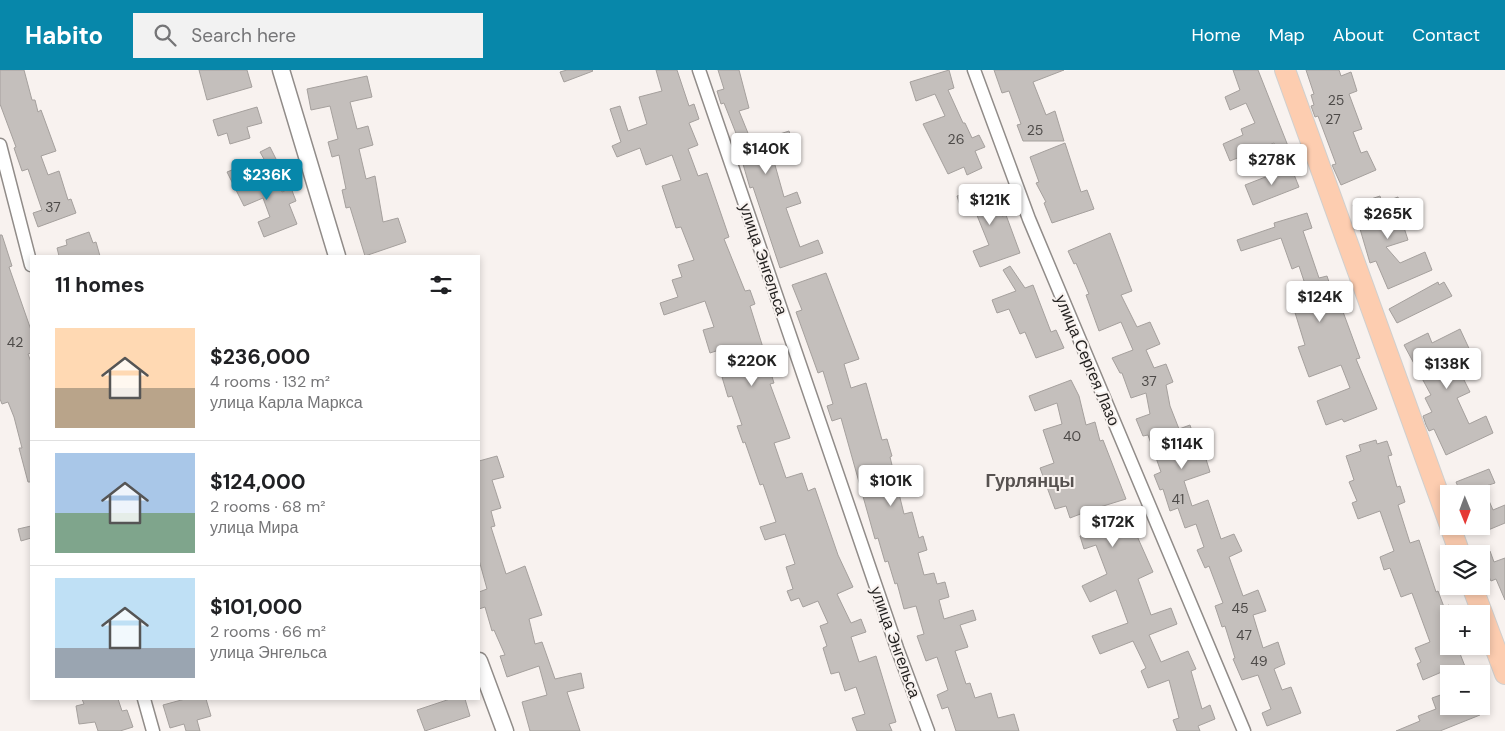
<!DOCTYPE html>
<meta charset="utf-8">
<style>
:root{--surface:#fff;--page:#f2f2f2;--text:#202124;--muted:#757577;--line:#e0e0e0;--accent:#0787aa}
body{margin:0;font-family:"DM Sans",sans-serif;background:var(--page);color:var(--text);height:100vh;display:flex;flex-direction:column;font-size:19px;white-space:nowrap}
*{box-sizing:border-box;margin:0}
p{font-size:16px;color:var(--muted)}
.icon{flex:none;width:28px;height:28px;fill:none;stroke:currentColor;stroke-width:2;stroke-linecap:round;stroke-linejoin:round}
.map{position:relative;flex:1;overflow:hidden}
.sheet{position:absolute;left:30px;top:185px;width:450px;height:445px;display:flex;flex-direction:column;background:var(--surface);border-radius:0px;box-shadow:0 2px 8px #0003}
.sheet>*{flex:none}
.needle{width:32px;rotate:179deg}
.tools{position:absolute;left:1440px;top:415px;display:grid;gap:10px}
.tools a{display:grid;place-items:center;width:50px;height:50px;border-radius:0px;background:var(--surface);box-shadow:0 2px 8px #0003;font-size:25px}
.price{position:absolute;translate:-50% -42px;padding:0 11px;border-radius:5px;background:#fff;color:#222;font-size:16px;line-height:32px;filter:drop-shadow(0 1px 2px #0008)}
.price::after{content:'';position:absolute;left:50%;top:30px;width:15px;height:11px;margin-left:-8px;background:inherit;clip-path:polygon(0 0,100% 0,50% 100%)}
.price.selected{background:var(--accent);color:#fff}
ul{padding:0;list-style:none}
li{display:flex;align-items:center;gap:15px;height:125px;padding:0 25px}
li+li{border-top:1px solid var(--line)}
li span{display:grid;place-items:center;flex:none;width:140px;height:100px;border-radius:0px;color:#555}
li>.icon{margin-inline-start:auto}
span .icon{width:60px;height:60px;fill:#fffc;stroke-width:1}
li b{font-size:21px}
h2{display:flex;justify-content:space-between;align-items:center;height:60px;padding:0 25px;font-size:21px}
header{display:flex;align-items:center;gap:30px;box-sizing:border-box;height:70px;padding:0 25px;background:var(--accent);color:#fff}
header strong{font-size:24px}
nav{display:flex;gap:28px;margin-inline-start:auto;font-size:18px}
.search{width:350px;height:45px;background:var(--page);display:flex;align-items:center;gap:12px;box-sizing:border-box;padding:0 18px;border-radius:0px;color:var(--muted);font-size:19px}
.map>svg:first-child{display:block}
</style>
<header>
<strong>Habito</strong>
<div class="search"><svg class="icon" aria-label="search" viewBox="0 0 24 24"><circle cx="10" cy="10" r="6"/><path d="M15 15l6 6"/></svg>Search here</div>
<nav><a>Home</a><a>Map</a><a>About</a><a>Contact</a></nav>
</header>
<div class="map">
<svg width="1505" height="661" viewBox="0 0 1505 661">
<rect width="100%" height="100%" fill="#f8f2ef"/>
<path fill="#c4bfbc" stroke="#a5a09d" d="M0 0H24L32 30H35L38 42 41 40 56 81 41 86 48 105 59 101 68 130 71 129 76 143 38 157 33 143 42 140 28 99 22 101 14 78 16 77 0 34Z
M199 0H247L252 17 207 30Z
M567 0H592L593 1 564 12 560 2Z
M656 0H677L689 36 694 34 699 49 689 53 698 75 688 79 698 106 707 103 729 167 724 169 745 221 750 220 755 234 750 236 774 313 770 314 790 368 774 373 786 408 802 403 808 421 815 418 838 485 853 517 837 524 851 553 861 549 866 562 851 567 859 592 876 586 896 652 889 654 892 661H857L852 648 865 644 856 617 845 621 839 602 831 604 823 578 827 576 820 556 828 553 818 531 803 537 799 528 791 531 787 521 793 519 786 497 795 494 785 464 765 470 760 457 776 452 763 414 760 415 745 372 743 373 737 356 742 355 732 326 728 327 722 307 739 302 731 276 710 283 703 260 714 257 705 231 664 245 660 233 678 227 672 210 682 207 678 195 694 190 681 157 676 158 662 116 681 110 672 85 646 95 640 78 617 87 612 76 621 72 610 39 620 36 628 61 647 54 639 27 662 21Z
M718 0H739L749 38 739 41 752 73 789 61 796 81 773 88 784 127 797 122 801 133 786 138 800 177 818 170 823 183 780 198 753 117 750 118 738 77 741 76 724 33 721 34 717 21 724 19Z
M949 0 954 18 948 20 963 53H965L972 68 979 65 985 77 975 81 982 98 967 105 964 97 948 104 923 54 945 46 935 24 916 31 910 12Z
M994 0H1064L1033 12 1046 45 1055 41 1064 71H1023L1017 55 1021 54 1009 21 1002 23Z
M1233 0H1258L1288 76 1278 81 1274 73 1230 91 1223 74 1243 65 1241 59 1255 53 1246 33 1230 40 1225 27 1240 20Z
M1306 0H1339L1341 6 1351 2 1357 21 1349 24 1362 59 1353 62 1361 83 1367 81 1376 100 1341 115 1332 95 1336 94 1318 46 1315 47 1311 36 1314 35 1311 25 1314 24Z
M367 6 372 27 350 32 357 59 368 56 373 75 359 79 366 109 375 106 383 152 398 148 406 172 365 186 350 137 346 138 342 120 346 119 339 85 332 87 328 72 338 69 330 36 311 40 307 19Z
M257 37 262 53 247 57 250 68 230 74 227 63 218 66 213 50Z
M1065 73 1081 122 1087 120 1094 139 1052 153 1044 133 1046 132 1036 113 1039 112 1030 87Z
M270 77 278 93 269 98 260 82Z
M1291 97 1299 117 1253 135 1245 115Z
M237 98 244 115 274 103 282 122 291 118 296 131 289 134 297 154 264 167 258 152 270 147 263 128 244 136 227 102Z
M991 115 1002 146 1006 145 1020 183 980 197 973 181 989 175 974 138 962 142 957 126Z
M1380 126 1382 133 1398 127 1402 140 1399 142 1408 170 1386 177 1400 193 1425 182 1432 200 1388 219 1376 191 1370 193 1353 135Z
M1307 143 1312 158 1303 161 1319 208 1327 206 1332 221 1335 220 1360 288 1356 289 1377 339 1344 352 1342 349 1326 355 1317 331 1350 318 1341 295 1309 307 1298 277 1305 275 1288 220 1305 214 1299 196 1292 199 1281 168 1241 181 1237 170 1275 157 1274 153Z
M89 162 93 173 96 172 100 186H59L57 178 67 175 66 170Z
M1110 163 1132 221 1121 225 1137 257 1150 252 1160 274 1146 280 1154 298 1166 294 1173 312 1166 315 1170 336 1179 359 1190 355 1201 388 1205 386 1210 402 1184 411 1192 436 1208 430 1221 469 1234 464 1242 481 1229 487 1243 526 1258 520 1266 541 1253 545 1263 578 1278 572 1285 594 1274 599 1282 620 1291 617 1301 643 1267 656 1262 643 1271 639 1258 605 1242 610 1233 589 1235 588 1225 556 1222 557 1215 536 1223 533 1209 496 1205 498 1197 480 1204 477 1196 454 1185 458 1178 438 1170 441 1163 419 1160 420 1154 405 1161 402 1148 365 1143 366 1136 349 1150 344 1146 323 1131 328 1122 303H1120L1112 288 1133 280 1121 252 1099 261 1086 225 1089 224 1076 193 1074 194 1068 181Z
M0 165H2L12 196 9 197 31 260V283L28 284 31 292V412H28L19 378H22L14 347 8 332 2 334 0 329Z
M1010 196 1025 218 1033 215 1051 262 1056 260 1064 278 1036 288 1025 262 1020 264 1009 239 997 243 992 230 1016 221 1003 200Z
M826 203 859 289 844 294 851 318 866 313 882 370 887 369 892 386 890 387 904 444 912 442 919 468 923 466 927 480 918 483 924 505 934 503 937 514 945 512 949 527 939 530 944 549 973 540 976 550 960 555 968 577 955 581 966 614 970 613 975 628 991 623 998 648 1014 644 1019 661H956L948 637 942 639 937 625 948 620 937 587 926 591 917 566 924 564 916 536 904 539 897 513 895 514 888 491 885 492 878 468 875 469 841 348 832 351 827 336 833 334 823 301 818 303 796 242 802 240 792 215Z
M1438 212 1439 215 1444 212 1452 226 1397 253 1389 239Z
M1460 259 1473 287 1457 296 1470 322 1457 328 1469 354 1486 346 1493 363 1446 385 1434 359 1429 361 1426 355 1423 346 1432 342 1425 328 1431 325 1404 275 1428 263 1432 273Z
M1071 310 1079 326 1086 355 1095 352 1100 371 1103 370 1126 429 1100 437 1108 456 1129 448 1153 502 1138 509 1151 545 1171 538 1177 554 1149 565 1161 592 1188 581 1196 599 1191 601 1202 639 1210 635 1215 649 1198 656 1200 661H1177L1173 650 1179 648 1169 610 1148 618 1141 601 1146 598 1133 571 1100 584 1092 566 1128 553 1116 520 1090 532 1082 516 1107 504 1096 475 1084 479 1080 466 1092 462 1083 443 1070 448 1066 436 1055 439 1040 398 1054 393 1043 360 1062 354 1057 333 1035 341 1029 326Z
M1376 370 1377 374 1387 371 1392 385 1388 386 1397 417 1400 416 1405 432 1398 435 1410 473 1419 470 1436 522 1438 521 1444 537 1449 535V576H1457L1468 604H1445L1444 601 1423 610 1417 594 1421 592 1415 578 1430 572 1412 523 1401 527 1390 498 1384 500 1380 487 1394 481 1380 441 1358 449 1352 433 1357 431 1349 412 1354 410 1346 386 1361 381 1359 375Z
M497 386 504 407 492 410 501 438 491 441 495 456 491 457 506 504 525 496 542 545 529 549 535 574 542 572 555 609 581 603 584 618 567 622 580 661H530L522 632 547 625 539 596 507 607 500 586 505 585 494 560 492 561 485 537 479 539V522L487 519 479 490V391Z
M1489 399 1495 413 1483 417 1493 440 1505 435V453L1481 463V424H1461L1456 412Z
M31 456V468L21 471 18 459Z
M1490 481 1494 492 1505 488V530L1496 509 1491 511 1484 497 1481 484Z
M1449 622V636H1476L1480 645 1440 661H1396L1420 651 1418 646 1436 639 1432 628Z
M82 629H118L122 641 127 640 133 657 120 661H98L95 652 79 654 76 636 84 634Z
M185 629H206L211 646 197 650 200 661H186L184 654 170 658 163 635Z
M450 629H465L470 646 425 661 417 640Z"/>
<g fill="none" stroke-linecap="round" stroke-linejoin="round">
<g stroke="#918c89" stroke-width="15">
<path id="minor" d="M699 0 897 578 928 661
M974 0 1029 149 1244 661
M0 75 31 195
M144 629 153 661"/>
</g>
<g stroke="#918c89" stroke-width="19">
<path id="tertiary" d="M281 0 337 186
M479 591 505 661"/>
</g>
<g stroke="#cfcfce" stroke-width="22">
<path id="primary" d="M1285 0 1449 453
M1450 456 1460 484
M1472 516 1505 604"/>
</g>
<use href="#minor" stroke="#fff" stroke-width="12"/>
<use href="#tertiary" stroke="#fff" stroke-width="16"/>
<use href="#primary" stroke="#fdcdb0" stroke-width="20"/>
</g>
<g text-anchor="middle" stroke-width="4" stroke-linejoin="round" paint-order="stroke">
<g font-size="14" fill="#4d4a48">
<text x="1336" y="35">25</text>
<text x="1333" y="54">27</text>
<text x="1035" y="65">25</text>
<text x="956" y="74">26</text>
<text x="53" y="142">37</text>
<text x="15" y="277">42</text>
<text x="1149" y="316">37</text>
<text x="1072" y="371">40</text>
<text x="1178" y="434">41</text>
<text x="1240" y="543">45</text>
<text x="1244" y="570">47</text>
<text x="1259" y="596">49</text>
</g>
<g font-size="16" fill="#252322" stroke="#f8f2ef">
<text transform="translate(764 189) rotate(71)" y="6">улица Энгельса</text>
<text transform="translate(1088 290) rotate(67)" y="6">улица Сергея Лазо</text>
<text transform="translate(896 572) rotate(70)" y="6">улица Энгельса</text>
</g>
<g font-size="18" font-weight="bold" fill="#575250" stroke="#f8f2ef">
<text x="1030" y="417">Гурлянцы</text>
</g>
</g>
</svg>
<div class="tools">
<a><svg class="needle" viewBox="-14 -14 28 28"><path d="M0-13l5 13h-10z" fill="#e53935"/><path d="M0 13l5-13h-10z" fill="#757577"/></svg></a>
<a><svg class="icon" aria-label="layers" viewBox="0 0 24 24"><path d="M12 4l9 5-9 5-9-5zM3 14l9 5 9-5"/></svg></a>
<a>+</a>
<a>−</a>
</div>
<b class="price" style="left:766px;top:105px">$140K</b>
<b class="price" style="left:1272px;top:116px">$278K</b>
<b class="price selected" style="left:267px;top:131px">$236K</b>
<b class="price" style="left:990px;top:156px">$121K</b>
<b class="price" style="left:1388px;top:170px">$265K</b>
<b class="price" style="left:1320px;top:253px">$124K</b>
<b class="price" style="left:752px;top:317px">$220K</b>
<b class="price" style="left:1447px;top:320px">$138K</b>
<b class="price" style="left:1182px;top:400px">$114K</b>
<b class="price" style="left:891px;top:437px">$101K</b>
<b class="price" style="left:1113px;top:478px">$172K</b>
<section class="sheet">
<h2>11 homes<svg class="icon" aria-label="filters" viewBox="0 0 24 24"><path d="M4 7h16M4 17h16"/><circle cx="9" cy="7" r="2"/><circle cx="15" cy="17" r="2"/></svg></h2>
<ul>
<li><span style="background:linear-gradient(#ffd9b3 60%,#b9a48a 0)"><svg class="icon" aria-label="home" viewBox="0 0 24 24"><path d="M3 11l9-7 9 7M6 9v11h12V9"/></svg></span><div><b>$236,000</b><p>4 rooms · 132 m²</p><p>улица Карла Маркса</p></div></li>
<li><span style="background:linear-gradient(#a9c7e8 60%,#7fa58c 0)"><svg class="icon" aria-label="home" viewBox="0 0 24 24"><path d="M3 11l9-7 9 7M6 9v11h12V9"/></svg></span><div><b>$124,000</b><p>2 rooms · 68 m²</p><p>улица Мира</p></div></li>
<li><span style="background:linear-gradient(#bfe0f5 70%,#9aa5b1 0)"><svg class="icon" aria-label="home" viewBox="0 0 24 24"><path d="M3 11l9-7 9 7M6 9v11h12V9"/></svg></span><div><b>$101,000</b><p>2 rooms · 66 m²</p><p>улица Энгельса</p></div></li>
</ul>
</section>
</div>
